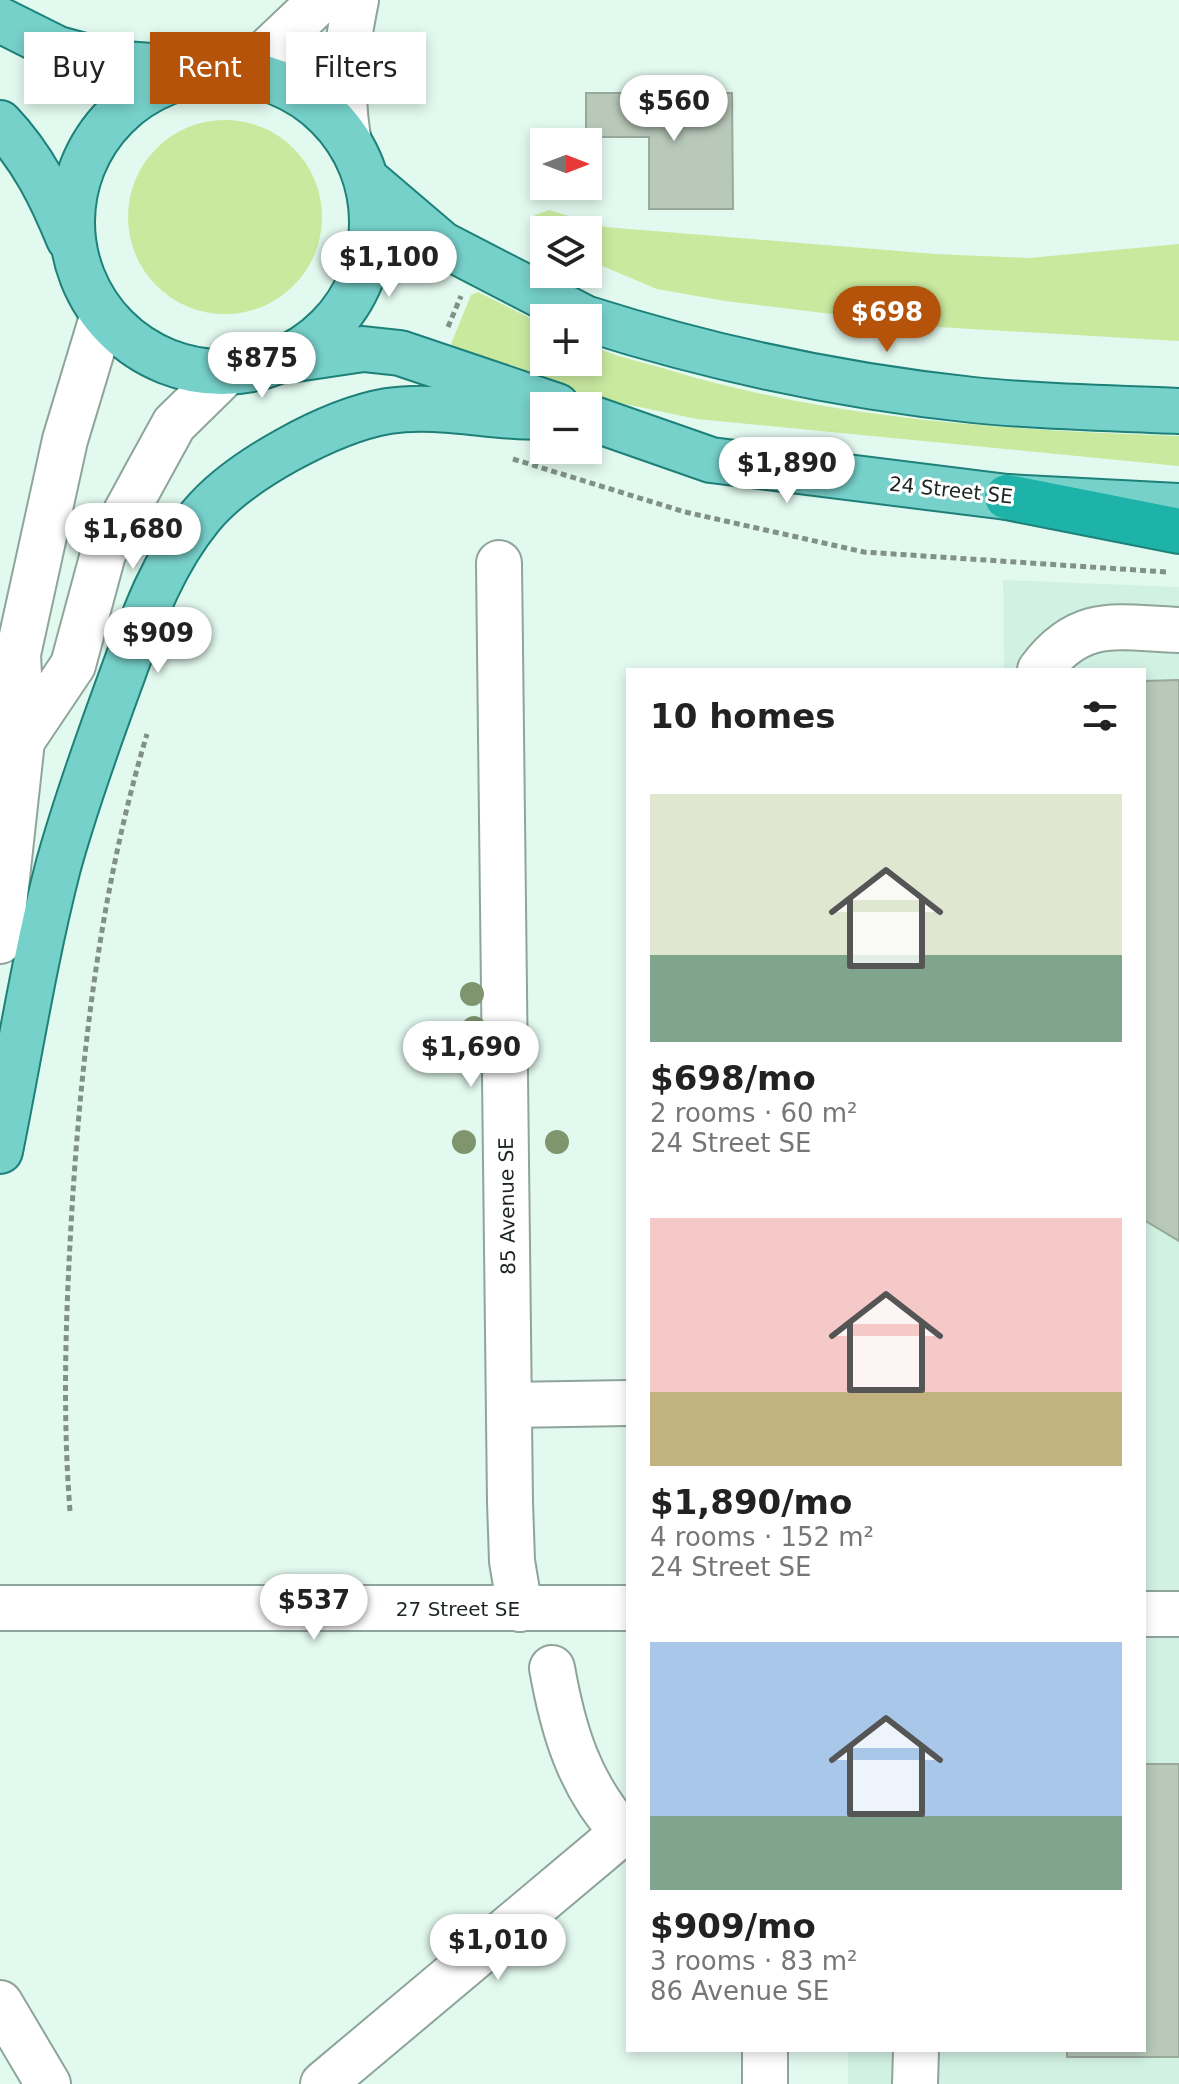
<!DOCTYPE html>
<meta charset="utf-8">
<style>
:root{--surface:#fff;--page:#f6f6f6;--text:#222;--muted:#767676;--accent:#b45309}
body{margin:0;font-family:"DejaVu Sans",sans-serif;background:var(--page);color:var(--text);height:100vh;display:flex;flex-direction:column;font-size:30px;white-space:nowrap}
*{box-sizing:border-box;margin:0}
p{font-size:26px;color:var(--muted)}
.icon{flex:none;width:44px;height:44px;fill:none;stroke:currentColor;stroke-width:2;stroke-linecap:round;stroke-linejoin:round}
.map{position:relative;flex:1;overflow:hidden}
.drawer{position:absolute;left:626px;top:668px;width:520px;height:1384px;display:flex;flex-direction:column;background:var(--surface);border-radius:0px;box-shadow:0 4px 12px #0003}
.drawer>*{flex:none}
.banner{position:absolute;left:24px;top:32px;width:482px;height:72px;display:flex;gap:16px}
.needle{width:52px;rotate:90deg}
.buttons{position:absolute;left:530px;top:128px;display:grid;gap:16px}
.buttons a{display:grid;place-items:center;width:72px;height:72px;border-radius:0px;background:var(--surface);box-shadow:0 4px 12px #0003;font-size:40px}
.price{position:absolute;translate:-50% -68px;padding:0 18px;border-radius:28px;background:#fff;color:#222;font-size:26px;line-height:52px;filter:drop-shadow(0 2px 4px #0008)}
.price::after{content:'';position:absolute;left:50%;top:48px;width:24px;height:18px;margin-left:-12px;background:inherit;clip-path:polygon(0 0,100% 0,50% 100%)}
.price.on{background:var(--accent);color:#fff}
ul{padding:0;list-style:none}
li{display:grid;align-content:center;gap:16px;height:424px;padding:0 24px}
li span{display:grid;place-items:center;height:248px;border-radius:0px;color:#555}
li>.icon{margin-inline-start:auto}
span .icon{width:144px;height:144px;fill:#fffc;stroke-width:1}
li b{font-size:34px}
h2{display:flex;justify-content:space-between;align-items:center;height:96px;padding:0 24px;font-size:34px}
.chip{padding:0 28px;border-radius:0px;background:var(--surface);box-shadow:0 4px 12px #0003;font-size:28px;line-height:72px}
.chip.on{background:var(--accent);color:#fff}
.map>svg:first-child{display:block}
</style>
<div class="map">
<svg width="1179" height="2084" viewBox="0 0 1179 2084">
<rect width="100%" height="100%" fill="#e2f9ef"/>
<path fill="#d1f1e3" d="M1003 580 1179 587V2084H848V2050H1144V670H1004Z"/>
<path fill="#c9e99f" d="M128 217a97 97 0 1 1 194 0a97 97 0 1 1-194 0Z
M549 210 605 227 935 254 1029 258 1179 244V341L938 327 725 301 657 289 588 260V230H544V237L532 231 535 215Z
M478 292 544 325V362H588V344C613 356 642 362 669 370 833 420 1008 430 1179 436V466L697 419 596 398 453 350 451 344 471 295Z"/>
<path fill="#b8c9ba" stroke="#98a899" stroke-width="2" d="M586 93H732L733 209H649V137H586Z
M1179 680V1241L1144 1220V681Z
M1144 1764H1179V2057H1067V2050H1144Z"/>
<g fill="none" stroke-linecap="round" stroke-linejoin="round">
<g stroke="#8fa59b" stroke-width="48">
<path id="minor" d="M242 75 321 0
M349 142C339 92 346 50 356 0
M499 563 510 1502 512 1561 520 1609
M1040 670C1081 615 1118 628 1179 630
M22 741 73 665 103 554 146 475 174 424 226 373
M0 941 22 741 18 654 65 440 103 314
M509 1405 628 1403
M0 1608H628
M1144 1614H1179
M552 1668C563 1730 579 1785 623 1833
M0 2003 48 2084
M323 2084 628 1828
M765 2084V2050
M915 2084 916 2050"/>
</g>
<g stroke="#1d8179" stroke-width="48">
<path id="major" d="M0 20 58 49 110 63 193 69
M72 222a150 150 0 1 1 300 0a150 150 0 1 1-300 0Z
M0 123C33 158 51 195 69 239
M367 180 442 244 585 318
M588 319C714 359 841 386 973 400 1041 407 1111 408 1179 411
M289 360 363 349 400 353 557 406
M588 417 711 460 1007 497 1179 506
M0 1151C19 1057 34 960 58 867 75 805 97 744 119 684 141 624 160 566 201 516 238 471 330 421 388 411 439 403 492 418 544 417"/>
</g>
<g stroke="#1d8179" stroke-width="48">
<path id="highway" d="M1007 497 1179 531"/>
</g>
<path stroke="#81918a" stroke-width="5" stroke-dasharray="6 4" stroke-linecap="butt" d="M448 327 461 296
M513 459 685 512 864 552 1166 572
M70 1511C62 1409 66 1310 72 1208 82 1048 101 888 147 734"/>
<use href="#minor" stroke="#fff" stroke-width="44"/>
<use href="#major" stroke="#77d1cb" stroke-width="44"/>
<use href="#highway" stroke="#1db3a8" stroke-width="44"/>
</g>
<g fill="#7f956e">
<circle cx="472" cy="994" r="12"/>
<circle cx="474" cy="1028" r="12"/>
<circle cx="464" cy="1142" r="12"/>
<circle cx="557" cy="1142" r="12"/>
</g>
<g text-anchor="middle" stroke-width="6" stroke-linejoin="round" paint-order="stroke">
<g font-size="20" fill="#1c2521" stroke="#fff">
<text transform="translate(951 490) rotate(6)" y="7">24 Street SE</text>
<text transform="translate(507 1206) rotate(-91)" y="7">85 Avenue SE</text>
<text x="458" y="1616">27 Street SE</text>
</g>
</g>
</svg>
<div class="buttons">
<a><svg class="needle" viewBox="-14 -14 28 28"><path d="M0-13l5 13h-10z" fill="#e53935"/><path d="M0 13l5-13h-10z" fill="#767676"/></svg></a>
<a><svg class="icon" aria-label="layers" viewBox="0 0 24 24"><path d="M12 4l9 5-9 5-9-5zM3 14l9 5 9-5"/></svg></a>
<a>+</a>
<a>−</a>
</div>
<b class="price" style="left:674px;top:143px">$560</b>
<b class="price" style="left:389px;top:299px">$1,100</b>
<b class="price on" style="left:887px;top:354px">$698</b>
<b class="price" style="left:262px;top:400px">$875</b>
<b class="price" style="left:787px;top:505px">$1,890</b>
<b class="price" style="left:133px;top:571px">$1,680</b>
<b class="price" style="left:158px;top:675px">$909</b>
<b class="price" style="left:471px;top:1089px">$1,690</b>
<b class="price" style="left:314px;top:1642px">$537</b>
<b class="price" style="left:498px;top:1982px">$1,010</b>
<div class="banner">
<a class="chip">Buy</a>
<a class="chip on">Rent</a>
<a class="chip">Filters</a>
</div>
<section class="drawer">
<h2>10 homes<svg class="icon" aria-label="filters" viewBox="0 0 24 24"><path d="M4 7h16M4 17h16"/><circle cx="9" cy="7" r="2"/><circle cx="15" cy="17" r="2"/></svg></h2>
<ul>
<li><span style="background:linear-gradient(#dfe7d0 65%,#7fa58c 0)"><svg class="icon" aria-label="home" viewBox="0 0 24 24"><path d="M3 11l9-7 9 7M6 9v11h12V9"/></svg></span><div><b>$698/mo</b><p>2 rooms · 60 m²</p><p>24 Street SE</p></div></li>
<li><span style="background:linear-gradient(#f6c9c9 70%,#c2b280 0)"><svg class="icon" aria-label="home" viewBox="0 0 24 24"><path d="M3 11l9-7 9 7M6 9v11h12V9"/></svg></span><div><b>$1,890/mo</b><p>4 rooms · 152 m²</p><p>24 Street SE</p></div></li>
<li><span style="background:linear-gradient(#a9c7e8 70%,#7fa58c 0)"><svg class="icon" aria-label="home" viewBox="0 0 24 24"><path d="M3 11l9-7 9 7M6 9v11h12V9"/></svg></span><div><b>$909/mo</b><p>3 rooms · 83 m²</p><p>86 Avenue SE</p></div></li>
</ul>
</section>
</div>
